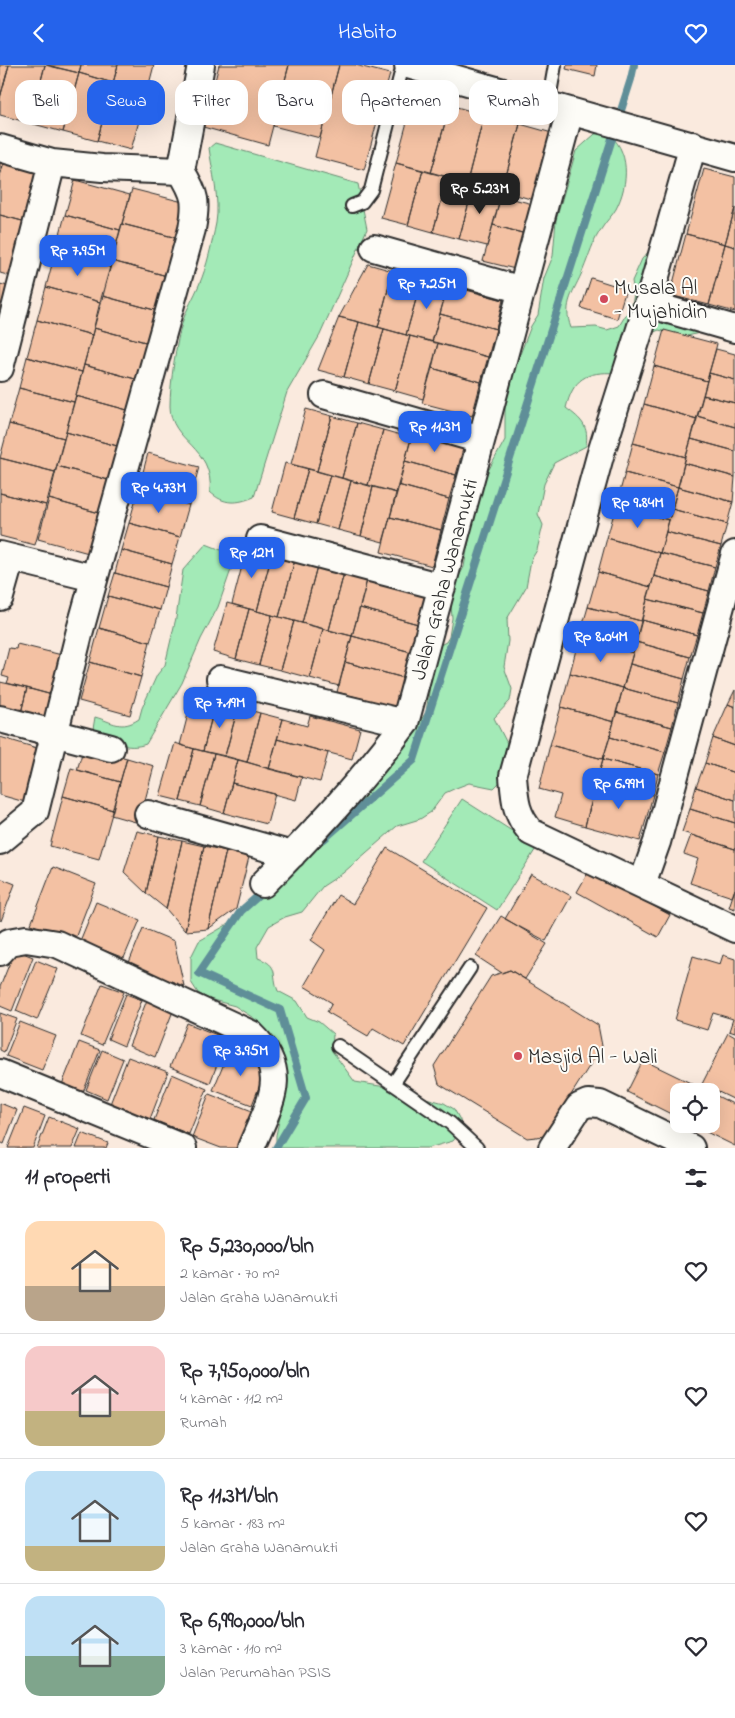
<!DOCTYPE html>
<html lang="id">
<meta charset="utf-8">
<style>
:root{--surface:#fff;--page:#f2f2f3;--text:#2b2b33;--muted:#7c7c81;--line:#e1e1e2;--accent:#2563eb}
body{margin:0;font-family:"Indie Flower",sans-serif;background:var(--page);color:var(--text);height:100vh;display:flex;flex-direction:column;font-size:19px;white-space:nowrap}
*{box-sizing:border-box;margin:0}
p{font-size:16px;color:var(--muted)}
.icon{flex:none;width:28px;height:28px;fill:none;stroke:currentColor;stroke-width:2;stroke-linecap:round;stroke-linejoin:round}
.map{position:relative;height:1083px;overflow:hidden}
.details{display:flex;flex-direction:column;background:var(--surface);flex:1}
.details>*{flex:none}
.hud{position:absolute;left:15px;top:15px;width:705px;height:45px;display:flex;gap:10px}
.controls{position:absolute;left:670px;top:1018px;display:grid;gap:10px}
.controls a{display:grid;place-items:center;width:50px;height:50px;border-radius:10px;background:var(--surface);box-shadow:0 5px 20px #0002;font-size:25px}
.price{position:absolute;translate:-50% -42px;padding:0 11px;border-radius:10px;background:var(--accent);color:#fff;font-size:16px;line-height:32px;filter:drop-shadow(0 1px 2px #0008)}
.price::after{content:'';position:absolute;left:50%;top:30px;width:15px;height:11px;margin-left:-8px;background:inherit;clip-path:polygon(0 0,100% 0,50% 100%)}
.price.current{background:#222;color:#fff}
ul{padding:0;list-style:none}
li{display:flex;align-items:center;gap:15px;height:125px;padding:0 25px}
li+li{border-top:1px solid var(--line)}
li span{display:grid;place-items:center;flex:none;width:140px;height:100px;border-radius:15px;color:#555}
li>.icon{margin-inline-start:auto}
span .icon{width:60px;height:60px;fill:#fffc;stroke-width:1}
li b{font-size:21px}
h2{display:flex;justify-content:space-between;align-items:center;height:60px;padding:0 25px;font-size:21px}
.chip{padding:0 18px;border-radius:15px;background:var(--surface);box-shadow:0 5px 20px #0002;font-size:18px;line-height:45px}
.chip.current{background:var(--accent);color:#fff}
header{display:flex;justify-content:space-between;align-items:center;height:65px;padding:0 25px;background:var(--accent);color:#fff;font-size:22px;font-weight:600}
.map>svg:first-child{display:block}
</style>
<header><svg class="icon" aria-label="back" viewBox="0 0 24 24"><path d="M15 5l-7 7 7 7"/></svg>Habito<svg class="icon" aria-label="heart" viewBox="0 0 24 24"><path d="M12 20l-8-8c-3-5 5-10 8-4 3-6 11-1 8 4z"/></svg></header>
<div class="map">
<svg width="735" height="1083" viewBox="0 0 735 1083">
<rect width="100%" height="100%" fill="#faeade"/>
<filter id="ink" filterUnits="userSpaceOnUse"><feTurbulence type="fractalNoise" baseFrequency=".02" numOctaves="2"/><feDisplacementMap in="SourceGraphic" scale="10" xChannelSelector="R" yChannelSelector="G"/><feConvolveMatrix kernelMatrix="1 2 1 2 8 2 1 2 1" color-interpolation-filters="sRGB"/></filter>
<g filter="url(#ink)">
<path fill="#a3eab7" stroke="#678a71" d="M606 67C631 84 629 119 616 144 612 151 606 156 602 163 593 175 589 191 583 205 574 227 562 238 571 263L596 262 607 265 619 261 632 240 634 228 632 216 642 194 650 185 660 180 654 224 702 255 699 268 684 272 659 265 647 270 616 308C586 306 573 314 566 343 582 355 589 361 586 381L554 398 544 419 538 449 543 460 537 485 531 495 526 522 507 554 508 576 504 602 512 624 510 636 494 653 510 684V707L494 723 469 718 456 723 445 728 431 747 420 754 397 761 343 808 323 821 302 847 285 852 269 861 257 882 258 893C280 901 271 908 278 926L297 936 307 952 319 957 333 969 332 986 355 1017 386 1022 444 1038 454 1044 460 1055 461 1066 453 1076 428 1083H276V1070L284 1034 281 1011 261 958 235 941 209 934 198 928 191 917V892L199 876 230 858 258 827 329 766 351 754 357 744 359 724 404 683 426 647 431 614 440 580 446 577 449 572 452 553 450 528 464 502 476 436 488 406 505 375V338L510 315 531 261 538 250 544 213 553 191 556 155 576 86 595 69Z
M215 78 358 119 367 164 320 270 287 327 254 432C237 439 224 440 210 427 214 380 170 378 170 341 170 318 176 277 183 255 187 243 194 232 199 220 207 202 212 178 216 158 220 135 212 106 209 83Z
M206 479 229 488 233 499 218 542 201 574 182 618 146 679C128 686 108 677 93 664L95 652C113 657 121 666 139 654L142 643 157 610 165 600 176 553 183 505Z
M462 734 537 782 497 845 421 796Z"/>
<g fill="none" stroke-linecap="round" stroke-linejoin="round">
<path stroke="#5f8e98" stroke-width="8" d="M324 774 414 695 631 14 634 0
M266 824 241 846 199 908 280 945 306 1033 276 1083"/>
</g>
<path fill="#f3c1a3" stroke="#2b2b2b" d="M0 0H9L0 33Z
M9 0H45L30 58 0 50V33Z
M45 0 79 8 63 67 30 58Z
M47 0H81L79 8Z
M81 0H118L113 18 79 8Z
M118 0H154L147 27 113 18Z
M219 0H289L268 80 203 62Z
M289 0H339L320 73 273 61Z
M339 0H355L390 9 364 105 315 92Z
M567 0H597L595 11 566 4Z
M79 8 113 18 97 76 63 67Z
M113 18 147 27 131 85 97 76Z
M414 31 450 40 431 108 396 98Z
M450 40 484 50 467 117 431 108Z
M484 50 520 59 502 126 467 117Z
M520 59 552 68 534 135 502 126Z
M0 92 5 93 0 111Z
M5 93 40 102 26 157 0 150V111Z
M396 98 423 105 408 160 381 153Z
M704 104 735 112V143L725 179 686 169Z
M423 105 448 112 433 167 408 160Z
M448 112 474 119 459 174 433 167Z
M75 115 130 130 120 165 65 150Z
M474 119 502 126 487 181 459 174Z
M132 124 187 138 177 173 122 159Z
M501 131 541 141 533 171 493 160Z
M735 143V182L725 179Z
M0 150 26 157 11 211 0 208Z
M65 150 120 165 110 202 55 188Z
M122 159 177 173 167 211 112 196Z
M493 160 533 171 523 206 483 196Z
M686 169 725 179 709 240 670 230Z
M725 179 735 182V247L709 240Z
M55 188 110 202 100 237 46 222Z
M112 196 167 211 158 246 103 231Z
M368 199 393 206 378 262 339 252Z
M393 206 422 213 406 270 378 262Z
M422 213 448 220 432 277 406 270Z
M591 213 626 224 617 254 581 243Z
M0 219 8 221 0 253Z
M448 220 503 235 496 264 440 249Z
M46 222 100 237 92 270 37 255Z
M103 231 158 246 149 278 94 263Z
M440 249 496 264 488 292 432 277Z
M339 252 359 257 344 312 318 305Z
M37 255 92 270 82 307 27 292Z
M359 257 384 264 369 319 344 312Z
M94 263 149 278 139 315 84 300Z
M384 264 410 271 395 326 369 319Z
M664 265 717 279 707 316 654 301Z
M410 271 438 278 423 334 395 326Z
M438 278 488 292 481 317 432 303Z
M716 284 735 289V315L709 308Z
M27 292 82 307 74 337 19 323Z
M84 300 139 315 131 346 76 331Z
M654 301 707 316 697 354 644 339Z
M432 303 481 317 472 351 422 338Z
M709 308 735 315V338L703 330Z
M19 323 74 337 64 373 9 359Z
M703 330 735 338V362L697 351Z
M76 331 131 346 121 382 66 367Z
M644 339 697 354 686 392 633 378Z
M306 344 332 351 317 406 291 399Z
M332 351 357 358 342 413 317 406Z
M697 351 735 362V386L691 374Z
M357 358 383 365 368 420 342 413Z
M9 359 64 373 55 407 0 393Z
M383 365 411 373 397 428 368 420Z
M66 367 121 382 112 416 57 401Z
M413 367 464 380 456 410 405 396Z
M691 374 735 386V412L684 398Z
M633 378 686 392 678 422 625 408Z
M148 388 199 402 189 440 138 426Z
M0 393 55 407 46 440 0 428Z
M405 396 456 410 449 434 398 420Z
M285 398 308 404 294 453 272 447Z
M684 398 735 412 733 437 678 422Z
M57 401 112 416 103 449 49 434Z
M308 404 330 410 316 459 294 453Z
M625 408 678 422 669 455 616 441Z
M330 410 351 416 338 465 316 459Z
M351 416 373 422 361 471 338 465Z
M398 420 449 434 441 465 390 452Z
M373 422 397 428 383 477 361 471Z
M678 422 733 437 727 459 672 444Z
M138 426 189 440 180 472 129 458Z
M0 428 46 440 35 480 0 471Z
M49 434 103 449 92 489 38 474Z
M616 441 669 455 660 488 607 473Z
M672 444 727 459 721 481 666 467Z
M390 452 441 465 432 501 381 487Z
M129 458 180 472 172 499 121 485Z
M666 467 721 481 715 502 660 488Z
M607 473 660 488 651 522 598 507Z
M247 482 272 489 257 546 232 539Z
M121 485 172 499 166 522 115 508Z
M660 488 715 502 709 526 654 511Z
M272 489 295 495 279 552 257 546Z
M295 495 317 501 302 558 279 552Z
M317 501 344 508 329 565 302 558Z
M598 507 651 522 641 556 588 542Z
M115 508 166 522 160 545 108 531Z
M344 508 367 515 352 571 329 565Z
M654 511 709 526 703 548 647 534Z
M367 515 426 530 418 559 360 543Z
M108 531 160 545 150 577 99 563Z
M647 534 703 548 697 570 642 555Z
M227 538 249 544 236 594 213 587Z
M588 542 641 556 633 588 579 573Z
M360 543 418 559 411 587 352 571Z
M249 544 272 550 259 600 236 594Z
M272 550 294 556 280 605 259 600Z
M642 555 697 570 690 592 636 577Z
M294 556 323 564 310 613 280 605Z
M99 563 150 577 141 612 90 597Z
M323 564 352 571 339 621 310 613Z
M352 571 411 587 404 613 345 597Z
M579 573 633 588 623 623 570 608Z
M636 577 690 592 684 614 630 599Z
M17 579 66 591 56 631 7 618 9 613 2 611 9 583 16 584Z
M90 597 141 612 130 650 79 636Z
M345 597 404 613 396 642 337 627Z
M630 599 684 614 678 638 623 623Z
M570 608 623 623 614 657 561 642Z
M0 617 27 623 21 648 0 643Z
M27 623 56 631 50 655 21 648Z
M623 623 678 638 672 662 616 647Z
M735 625V642L728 639Z
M193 630 216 636 203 686 180 680Z
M216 636 238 642 225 691 203 686Z
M728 639 735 642V681L713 673Z
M238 642 260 648 247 697 225 691Z
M561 642 614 657 603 694 550 680Z
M616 647 672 662 665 687 610 672Z
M260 648 283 654 269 704 247 697Z
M310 651 360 664 352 694 277 674 283 654 307 661Z
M0 672 40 684 25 737 0 730Z
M610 672 665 687 658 709 603 694Z
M713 673 735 681V708L705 698Z
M277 674 328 688 320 717 269 704Z
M175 678 194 684 180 736 160 731Z
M550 680 603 694 585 761 555 752 561 730 539 724Z
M84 682 127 693 120 717 77 705Z
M194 684 214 689 200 741 180 736Z
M214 689 238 695 224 748 200 741Z
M127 693 154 701 139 758 111 750Z
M603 694 658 709 653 730 597 715Z
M238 695 302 712 296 735 232 718Z
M705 698 735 708V735L696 722Z
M71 703 120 717 113 745 63 731Z
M597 715 653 730 640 776 585 761Z
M232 718 275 729 267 759 224 748Z
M696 722 735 735V758L690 744Z
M63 731 113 745 99 794 50 781Z
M690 744 735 758V784L682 767Z
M137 766 159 771 146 828 124 807Z
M691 770 735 784V824L732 832 690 818 698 794 684 789Z
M159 771 182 776 166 844 146 828Z
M182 776 204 781 185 866 166 844Z
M204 781 226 786 208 864 185 866Z
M387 783 487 843 404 981 373 963 368 971 327 947 332 938 304 921 325 885 311 875 338 830 353 839Z
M226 786 249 792 236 844 208 864Z
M53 802 96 819 74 876 31 859Z
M589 806 670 850 658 872 577 827Z
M531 809 571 831 546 876 505 854Z
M0 813 15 819 1 856 0 855Z
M735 824V844L729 842Z
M96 837 140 855 124 893 80 876Z
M501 851 547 879 525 914 510 905 502 908 476 891Z
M143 863 174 876 184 921 128 900Z
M15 885 33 892 12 946 0 941V922Z
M723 890 735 894V968L729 966 733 954 713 948 707 965 675 955 693 891 720 899Z
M36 895 58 904 37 955 16 946Z
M510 905 598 960 602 981 545 1071 527 1073 439 1019 434 1001 491 911Z
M102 919 124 927 102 980 81 971Z
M126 929 142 935 124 981 108 974Z
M147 935 173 946 155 992 129 981Z
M0 948 17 954 4 987 0 985Z
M20 957 56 971 42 1005 6 991Z
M187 958 227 974 210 1018 170 1002Z
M728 968 735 972V1035L702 1019Z
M79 977 100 985 82 1030 61 1022Z
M230 984 268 999 252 1040 213 1025Z
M102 985 123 994 107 1034 86 1025Z
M128 992 168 1007 150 1054 110 1039Z
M643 995 707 1026H679V1053L627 1027Z
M172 1009 207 1024 189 1069 154 1055Z
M711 1028 735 1040V1081L690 1059H711Z
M209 1029 252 1046 237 1083H221L192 1072Z
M0 1038 17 1045 4 1079 0 1077Z
M24 1043 45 1051 33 1083H8Z
M49 1052 80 1064 72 1083H37Z
M82 1068 108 1078 106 1083H76Z"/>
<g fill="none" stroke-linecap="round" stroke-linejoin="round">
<g stroke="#2b2b2b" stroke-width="16">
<path id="service" d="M548 40 555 0
M352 141 362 137 371 125 403 0
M338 981 450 1058 477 1083
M393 1019 470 903"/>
</g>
<g stroke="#2b2b2b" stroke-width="30">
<path id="minor" d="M408 0 735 93
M693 80 648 239 600 391 513 711C515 735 515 748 531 767L735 864
M0 83 52 98 102 103 181 106 201 0
M374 183 522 225
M648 239 735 264
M0 303 52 98
M324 330 481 375
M260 474 442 522
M0 490 94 513
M0 532 11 493
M220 614 405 658
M0 654 111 683
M148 749 292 790
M0 776 35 747 80 565 192 164C197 137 196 130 181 106
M263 819C313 769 363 715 405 658L570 46
M642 819 657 777 735 489
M0 887 9 877 26 874 57 879 251 969C292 1008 269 1039 251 1083
M0 1008 183 1083
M552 1083 579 1042 588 1038 600 1039 691 1083"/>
</g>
<use href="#service" stroke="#fdfcf7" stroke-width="12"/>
<use href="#minor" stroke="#fdfcf7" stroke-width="26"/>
</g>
</g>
<g fill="#d1495b" stroke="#fdfcf7" stroke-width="2">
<circle cx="604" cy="234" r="5"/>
<circle cx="518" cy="991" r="5"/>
</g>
<g text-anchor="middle" stroke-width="4" stroke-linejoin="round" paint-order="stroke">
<g font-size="21" fill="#2b2b2b" stroke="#fdfcf7" text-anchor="start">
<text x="614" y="229">Musala Al<tspan x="614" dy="24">- Mujahidin</tspan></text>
<text x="528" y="998">Masjid Al - Wali</text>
</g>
<g font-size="21" fill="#2b2b2b" stroke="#fdfcf7">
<text transform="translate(444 514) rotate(-75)" y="7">Jalan Graha Wanamukti</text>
</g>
</g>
</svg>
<div class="controls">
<a><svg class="icon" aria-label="locate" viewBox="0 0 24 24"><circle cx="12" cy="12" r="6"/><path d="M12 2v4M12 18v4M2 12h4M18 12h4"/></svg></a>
</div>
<b class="price current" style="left:480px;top:150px">Rp 5.23M</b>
<b class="price" style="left:78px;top:212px">Rp 7.95M</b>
<b class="price" style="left:427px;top:245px">Rp 7.25M</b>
<b class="price" style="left:435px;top:388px">Rp 11.3M</b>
<b class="price" style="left:159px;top:449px">Rp 4.73M</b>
<b class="price" style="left:638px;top:464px">Rp 9.84M</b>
<b class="price" style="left:252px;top:514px">Rp 12M</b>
<b class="price" style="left:601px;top:598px">Rp 8.04M</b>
<b class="price" style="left:220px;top:664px">Rp 7.19M</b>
<b class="price" style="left:619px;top:745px">Rp 6.99M</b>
<b class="price" style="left:241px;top:1012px">Rp 3.95M</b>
<div class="hud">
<a class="chip">Beli</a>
<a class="chip current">Sewa</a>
<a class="chip">Filter</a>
<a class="chip">Baru</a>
<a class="chip">Apartemen</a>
<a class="chip">Rumah</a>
</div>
</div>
<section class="details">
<h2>11 properti<svg class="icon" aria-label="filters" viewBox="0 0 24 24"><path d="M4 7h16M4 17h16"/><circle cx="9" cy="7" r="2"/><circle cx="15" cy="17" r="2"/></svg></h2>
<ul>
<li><span style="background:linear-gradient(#ffd9b3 65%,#b9a48a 0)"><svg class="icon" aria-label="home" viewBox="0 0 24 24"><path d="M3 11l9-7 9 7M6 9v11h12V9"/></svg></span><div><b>Rp 5,230,000/bln</b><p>2 kamar · 70 m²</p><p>Jalan Graha Wanamukti</p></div><svg class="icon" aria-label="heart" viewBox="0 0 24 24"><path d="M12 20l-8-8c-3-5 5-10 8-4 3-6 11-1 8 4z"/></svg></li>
<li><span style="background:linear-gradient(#f6c9c9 65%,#c2b280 0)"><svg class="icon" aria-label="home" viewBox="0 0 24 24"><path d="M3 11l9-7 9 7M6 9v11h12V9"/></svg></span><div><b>Rp 7,950,000/bln</b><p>4 kamar · 112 m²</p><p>Rumah</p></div><svg class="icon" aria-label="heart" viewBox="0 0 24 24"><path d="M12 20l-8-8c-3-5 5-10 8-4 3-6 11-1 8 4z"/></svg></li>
<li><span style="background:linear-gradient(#bfe0f5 75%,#c2b280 0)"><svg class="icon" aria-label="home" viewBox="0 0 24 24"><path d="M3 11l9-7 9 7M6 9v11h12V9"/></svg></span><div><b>Rp 11.3M/bln</b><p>5 kamar · 183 m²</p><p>Jalan Graha Wanamukti</p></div><svg class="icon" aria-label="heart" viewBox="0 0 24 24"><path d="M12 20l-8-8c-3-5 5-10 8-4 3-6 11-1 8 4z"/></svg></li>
<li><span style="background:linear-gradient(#bfe0f5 60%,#7fa58c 0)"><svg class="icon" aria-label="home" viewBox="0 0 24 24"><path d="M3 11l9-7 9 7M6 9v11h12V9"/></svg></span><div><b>Rp 6,990,000/bln</b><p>3 kamar · 110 m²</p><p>Jalan Perumahan PSIS</p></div><svg class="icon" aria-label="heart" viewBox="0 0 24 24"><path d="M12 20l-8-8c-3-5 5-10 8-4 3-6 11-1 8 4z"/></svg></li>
</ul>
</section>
